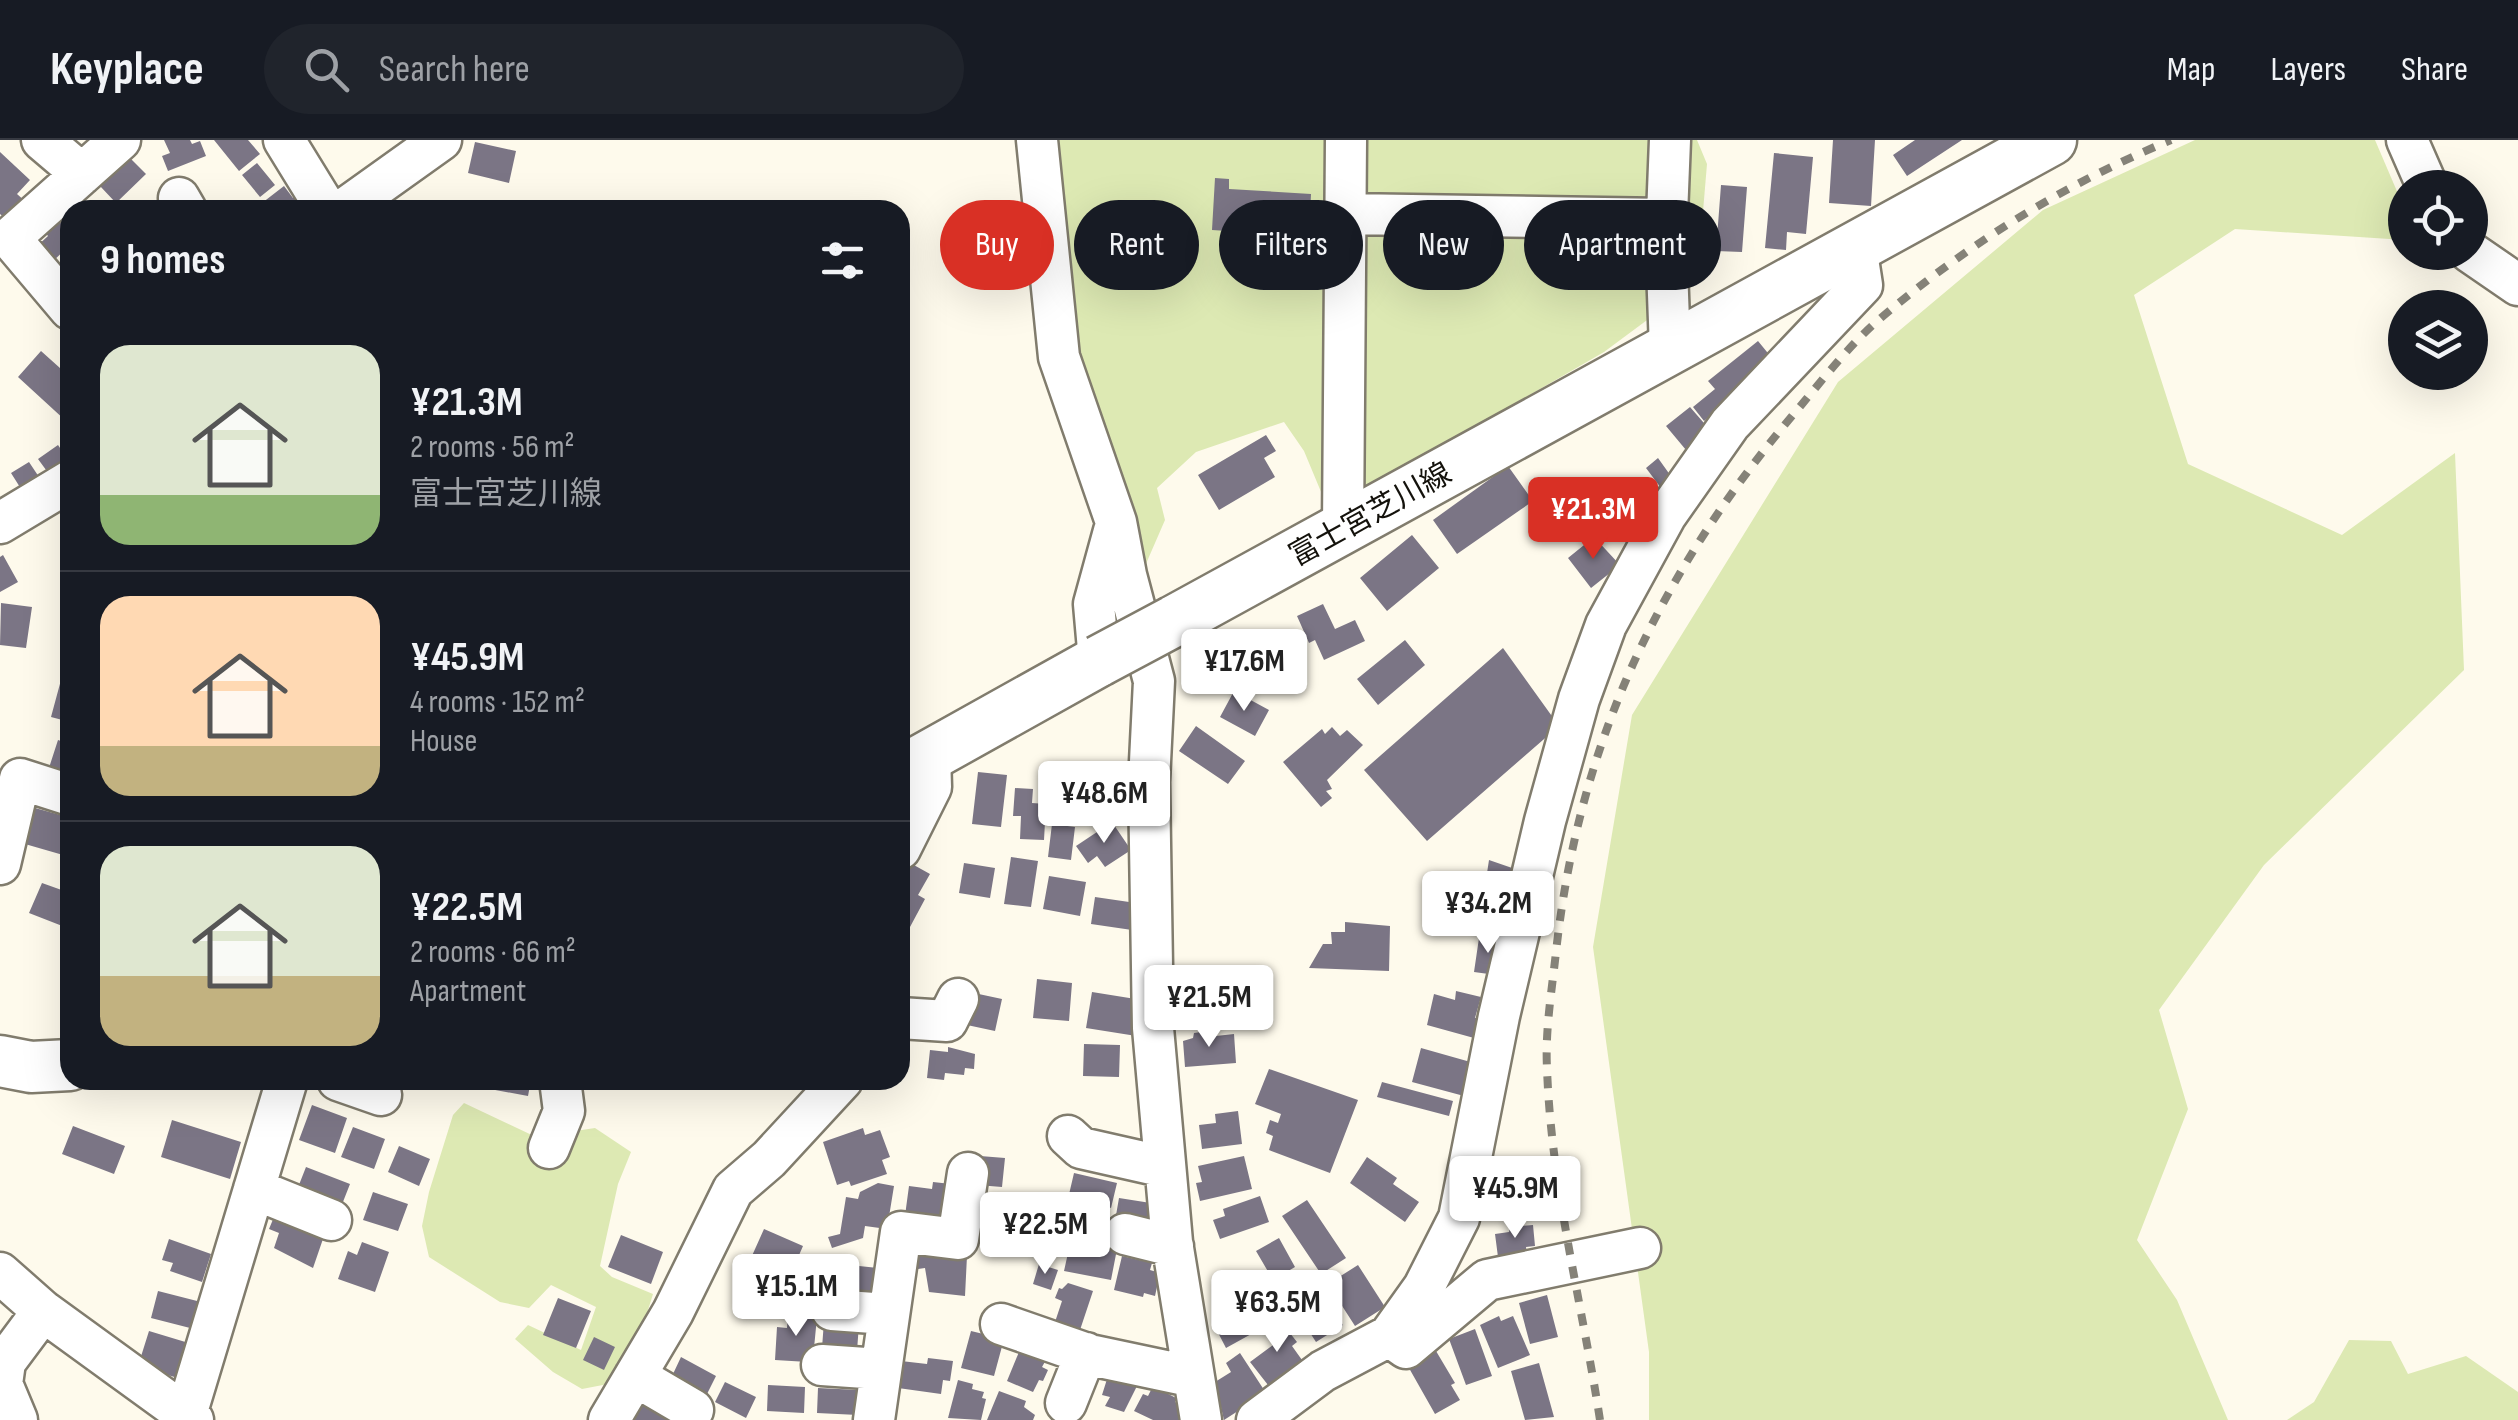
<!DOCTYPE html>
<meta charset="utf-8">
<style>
:root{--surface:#171b24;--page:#20242c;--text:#f1f3f6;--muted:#9ea1a6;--line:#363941;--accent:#d93025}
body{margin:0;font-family:"Sofia Sans Condensed","Noto Sans JP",sans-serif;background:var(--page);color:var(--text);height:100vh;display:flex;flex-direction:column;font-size:38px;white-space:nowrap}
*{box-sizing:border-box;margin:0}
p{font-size:32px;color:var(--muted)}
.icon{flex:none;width:55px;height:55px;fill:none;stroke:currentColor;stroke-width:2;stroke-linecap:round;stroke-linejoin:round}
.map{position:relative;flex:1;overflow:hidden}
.drawer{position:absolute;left:60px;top:60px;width:850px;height:890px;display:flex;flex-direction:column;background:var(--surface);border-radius:30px;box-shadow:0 10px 40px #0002}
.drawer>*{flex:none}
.guide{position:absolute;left:940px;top:60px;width:950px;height:90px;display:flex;gap:20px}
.buttons{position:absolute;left:2388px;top:30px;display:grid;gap:20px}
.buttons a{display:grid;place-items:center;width:100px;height:100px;border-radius:50%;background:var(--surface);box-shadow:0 10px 40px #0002;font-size:50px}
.price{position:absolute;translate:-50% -85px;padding:0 22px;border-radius:10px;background:#fff;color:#222;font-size:32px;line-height:65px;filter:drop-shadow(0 2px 5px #0008)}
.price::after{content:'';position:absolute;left:50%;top:60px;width:30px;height:22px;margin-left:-15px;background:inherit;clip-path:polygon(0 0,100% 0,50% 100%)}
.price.current{background:var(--accent);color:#fff}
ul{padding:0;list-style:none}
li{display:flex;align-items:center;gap:30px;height:250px;padding:0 40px}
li+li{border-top:2px solid var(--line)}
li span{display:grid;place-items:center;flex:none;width:280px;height:200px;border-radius:30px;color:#555}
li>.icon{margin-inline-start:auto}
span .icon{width:120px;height:120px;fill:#fffc;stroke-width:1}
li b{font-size:42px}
h2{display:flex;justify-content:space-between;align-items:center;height:120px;padding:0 40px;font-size:42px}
.pill{padding:0 35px;border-radius:45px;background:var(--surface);box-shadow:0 10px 40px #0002;font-size:35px;line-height:90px}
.pill.current{background:var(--accent);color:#fff}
header{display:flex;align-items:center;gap:60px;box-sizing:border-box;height:140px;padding:0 50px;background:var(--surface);border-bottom:2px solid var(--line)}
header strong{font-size:48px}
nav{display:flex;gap:55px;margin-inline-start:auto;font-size:35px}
.search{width:700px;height:90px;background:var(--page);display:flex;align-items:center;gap:25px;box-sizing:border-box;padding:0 35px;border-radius:55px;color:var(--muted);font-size:38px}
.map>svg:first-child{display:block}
</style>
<header>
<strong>Keyplace</strong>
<div class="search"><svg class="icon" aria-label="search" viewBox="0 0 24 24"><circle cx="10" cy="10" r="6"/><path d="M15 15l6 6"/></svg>Search here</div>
<nav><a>Map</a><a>Layers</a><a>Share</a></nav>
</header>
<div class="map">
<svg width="2518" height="1280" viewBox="0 0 2518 1280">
<rect width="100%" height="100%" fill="#fefaec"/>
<path fill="#dde9b3" d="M1042 0H1697L1707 24 1697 143 1604 212 1329 371 1304 311 1284 282 1196 312 1157 348 1165 380 1145 426 1085 319Z
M2195 0H2375L2405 70V100L2235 89 2134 155 2188 324 2342 395 2455 313 2464 530 2264 725 2159 870 2188 969 2137 1100 2177 1160 2228 1280H1649V1212L1593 807 1632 575 1838 242 2043 70Z
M464 963 536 997 595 988 631 1012 618 1044 600 1126 612 1137 653 1154 635 1212 608 1244 582 1249 553 1232 515 1199 528 1185 581 1210 596 1167 551 1145 529 1168 500 1162 429 1117 422 1086 429 1052 453 975Z
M2349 1200 2391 1201 2408 1234 2466 1216 2518 1252V1280H2287L2314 1262Z"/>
<path fill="#7b7585" d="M164 0H190L192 4 200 1 206 16 168 31 162 16 170 13Z
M214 0H248L260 14 239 31Z
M1833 0H1875L1871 66 1829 63Z
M1915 0H1962L1907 36 1893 15Z
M475 2 516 11 509 43 468 33Z
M0 12 30 40 17 54 26 62 8 81 0 74Z
M1774 13 1813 17 1806 94 1787 92 1786 110 1765 108Z
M129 17 146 34 116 63 100 46Z
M257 23 275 45 260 57 242 35Z
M1215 38 1229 39V49L1311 54 1309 96 1212 90Z
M1721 45 1747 47 1742 112 1716 111Z
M284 46 293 58 299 53 312 70H268L262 63Z
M61 74 70 84V105L51 123 36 107 48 96 43 90Z
M1758 201 1776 223 1704 281 1693 267 1715 249 1708 241Z
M41 211 70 237V277L66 281 18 237Z
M1690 267 1710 290 1686 310 1666 286Z
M1266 295 1276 311 1264 318 1275 337 1219 370 1198 335Z
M58 305 69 321 49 334 38 319Z
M1658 318 1673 339 1661 348 1646 328Z
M29 322 41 340 23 352 11 333Z
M1508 326 1533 361 1457 414 1433 380Z
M1412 395 1439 428 1387 471 1360 438Z
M1594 397 1620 425 1591 448 1568 418Z
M3 415 18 442 0 452V417Z
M1 463 32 467 26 508 0 505Z
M1323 464 1335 489 1355 480 1365 501 1324 520 1315 500 1309 503 1297 476Z
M1405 500 1425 525 1378 565 1357 539Z
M1503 508 1559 586 1427 701 1364 630Z
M61 540 70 543V582L51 577Z
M1234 551 1269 570 1255 596 1220 577Z
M1196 586 1245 621 1228 644 1179 611Z
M1332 587 1340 596 1347 590 1363 605 1327 640 1332 649 1326 651 1332 658 1321 667 1283 622 1322 589 1325 594Z
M58 600 70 604V641L47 634Z
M978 632 1007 635 1001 687 972 684Z
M1015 648 1033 649 1032 663 1046 664 1044 700 1020 699 1021 676H1013Z
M35 668 64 676 62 684 70 686V717L25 704Z
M1112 682 1131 710 1105 727 1097 716 1088 723 1076 706Z
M1052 684 1075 687 1071 720 1048 717Z
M1011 717 1038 721 1031 767 1004 764Z
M1489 720 1515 729 1510 763 1483 759Z
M964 723 995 728 990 758 959 753Z
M912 724 930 734 918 755 925 759 910 787 900 782V745Z
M1049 736 1086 742 1080 776 1043 769Z
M42 743 70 753V789L29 773Z
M1095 757 1136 763 1132 790 1091 784Z
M1345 782 1390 786 1389 831 1309 828 1323 804H1332L1331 792H1345Z
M1479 798 1501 801 1496 835 1474 832Z
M1037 839 1072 843 1069 881 1033 878Z
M1456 851 1481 857 1475 878H1480L1474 898 1427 885 1434 854 1455 860Z
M1092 852 1148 861 1149 898 1086 888Z
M974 853 1002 859 995 891 967 885Z
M1216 890V896L1234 894 1236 923 1185 927 1183 901 1193 898 1194 893Z
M1084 904 1120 905 1119 937 1083 936Z
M948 907 975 914 974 929 965 928 964 935 945 933 944 940 927 938 930 910 948 912Z
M1421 908 1474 923 1464 956 1412 942Z
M1269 929 1358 960 1330 1033 1269 1010 1273 996 1266 993 1270 980 1278 983 1281 974 1255 964Z
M480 940H531L528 956 479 947Z
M1382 942 1453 961 1449 976 1377 957Z
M312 965 347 978 335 1013 299 1000Z
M1238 971 1242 1004 1202 1009 1199 985 1216 983 1215 974Z
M172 980 241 1002 230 1039 161 1017Z
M73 986 125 1006 114 1034 62 1014Z
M353 987 385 999 374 1029 341 1017Z
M863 988 865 995 880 990 890 1017 882 1020 887 1034 851 1046 849 1041 837 1045 823 1002Z
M399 1006 430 1019 419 1046 388 1032Z
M980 1016 1005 1018 1002 1047 977 1045Z
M1244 1016 1252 1049 1200 1061 1196 1043 1202 1042 1198 1026Z
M1367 1017 1397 1038 1393 1044 1419 1062 1405 1082 1350 1043Z
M306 1027 350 1044 339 1072 295 1055Z
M1074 1033 1117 1043 1111 1068 1106 1066 1104 1072 1067 1063Z
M933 1042 951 1044 945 1088 904 1083 909 1046 932 1049Z
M878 1043 894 1046 887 1089 865 1086 863 1098 832 1108 828 1097 840 1094 846 1057 858 1059 860 1052Z
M1532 1048 1535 1076 1492 1081 1489 1052Z
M373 1052 408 1064 398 1091 363 1080Z
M1260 1056 1269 1082 1220 1099 1213 1080 1225 1076 1223 1069Z
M1119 1058 1157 1064 1153 1089 1115 1081Z
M977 1060 1003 1061 1002 1071 1011 1072 1009 1091 1000 1090V1101L974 1099Z
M1307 1060 1346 1118 1321 1134 1282 1076Z
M1022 1064 1047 1066 1046 1076H1051L1049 1112 1014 1113Z
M274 1077 324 1096 313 1128 274 1108 279 1093 269 1089Z
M1533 1085 1535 1106 1526 1107 1527 1114 1498 1117 1495 1094 1509 1092 1510 1087Z
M764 1089 803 1106 793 1129 789 1127 783 1139 759 1128 761 1122 751 1118Z
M621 1095 663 1112 651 1144 608 1127Z
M1066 1098 1117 1109 1111 1140 1064 1131 1068 1113 1063 1112Z
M1279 1098 1295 1127 1273 1140 1256 1111Z
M169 1099 211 1114 202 1142 170 1131 173 1123 162 1120Z
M362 1102 389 1112 375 1152 338 1139 348 1111 357 1115Z
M915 1112 967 1116 965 1156 929 1152 925 1128 918 1129Z
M1122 1116 1152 1123 1150 1130 1160 1133 1155 1156 1144 1153 1143 1157 1114 1150Z
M840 1124 878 1128 874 1160 836 1155Z
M1039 1124 1058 1130 1051 1150 1033 1144Z
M1358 1125 1385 1167 1355 1186 1328 1144Z
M1068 1143 1093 1151 1078 1196 1053 1188 1062 1161 1055 1158 1059 1148 1062 1149Z
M1263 1147 1280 1178 1226 1208 1212 1181 1229 1172 1226 1167Z
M1319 1148 1343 1185 1316 1202 1292 1165Z
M158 1151 201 1162 194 1189 151 1178Z
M1547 1155 1558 1197 1530 1204 1519 1163Z
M558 1158 591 1171 576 1208 543 1195Z
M788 1175 817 1177 814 1208H809L808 1222 775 1220 777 1187 787 1188Z
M1499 1176 1501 1181 1513 1176 1530 1215 1498 1228 1480 1185Z
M824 1181 859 1184 857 1211 822 1208Z
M1282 1183 1297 1202 1292 1206 1302 1220 1268 1245 1250 1222 1273 1205 1266 1194Z
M1475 1189 1492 1236 1466 1245 1449 1199Z
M149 1191 192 1204 181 1239 138 1226Z
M971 1191 1004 1199 994 1236 961 1228Z
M594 1197 615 1207 604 1230 583 1220Z
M1021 1207 1047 1218 1042 1227 1048 1230 1043 1241 1039 1240 1033 1252 1007 1241Z
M1428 1208 1432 1213 1436 1211 1455 1243 1451 1245 1460 1260 1435 1274 1405 1221Z
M1240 1213 1266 1253 1224 1280 1215 1242 1231 1232 1226 1223Z
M681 1217 716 1236 705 1258 676 1243 679 1238 673 1234Z
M928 1218 953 1221 950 1241 943 1240 941 1254 898 1248 901 1221 927 1224Z
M1539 1223 1554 1277 1525 1280 1511 1231Z
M1108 1236 1138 1244 1124 1272 1105 1266 1110 1257 1102 1255Z
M958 1240 973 1244 972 1249 984 1252 982 1258 986 1259 981 1280 948 1278Z
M725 1242 756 1257 746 1278 715 1262Z
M768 1245 805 1247 804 1273 767 1271Z
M1153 1246 1176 1258 1175 1262 1187 1268 1189 1280H1153L1134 1271 1143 1254 1148 1256Z
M818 1248 859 1250 858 1275 817 1273Z
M999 1251 1026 1261 1024 1267 1035 1275 1033 1280H987Z
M642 1265 673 1280H634Z"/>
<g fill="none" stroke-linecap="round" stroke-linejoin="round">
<g stroke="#817c6d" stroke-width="45">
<path id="minor" d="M42 0 82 34
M284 0 327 70
M1037 0 1059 217 1116 382 1126 435 1154 541 1149 642 1153 888 1172 1102 1201 1280
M2407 0 2428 48
M179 58 186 70
M343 70 441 0
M1346 74 1667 79
M2470 112 2518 145
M70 169 10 98 120 0
M1670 208 1666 101 1670 0
M0 383 70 341
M1343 389 1346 0
M1099 521 1094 464 1114 391
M900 709 931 647 930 614
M0 724 20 639 70 655
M900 878 947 881 958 859
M338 940 381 955
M1068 996 1081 1008 1165 1027
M549 1008 564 971 560 940
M254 1049 331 1080
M1125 1094 1173 1106
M0 1133 43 1171 193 1280
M832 1170 887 1174
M1001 1184 1090 1215 1194 1237
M1389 1196 1406 1208 1487 1140 1640 1108
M822 1225 880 1229
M635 1236 693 1270
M1066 1263 1086 1213
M186 1275 287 940
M17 1280 2 1244 5 1222 43 1171
M609 1280 673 1172 733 1050 769 1019 842 940
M874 1280 901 1092 958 1099 968 1033
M1257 1280 1323 1231 1389 1196 1424 1147 1459 1078 1499 876 1545 681 1579 559 1606 485 1666 375 1730 284 1862 145 1856 106"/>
</g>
<g stroke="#817c6d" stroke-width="55">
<path id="major" d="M1174 481 2051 0
M900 632 1099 521
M0 921 31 927 70 925"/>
</g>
<use href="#minor" stroke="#fff" stroke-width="40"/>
<use href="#major" stroke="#fff" stroke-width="50"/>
<path stroke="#858278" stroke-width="8" stroke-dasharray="12 12" stroke-linecap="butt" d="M1600 1280C1582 1163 1551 1046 1547 928 1545 890 1552 849 1556 812 1579 601 1661 429 1798 269 1824 238 1851 203 1882 177 1969 103 2065 44 2171 0"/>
<g stroke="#817c6d" stroke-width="55" stroke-linecap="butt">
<path id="major-bridge" d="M1099 521 1174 481"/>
</g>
<use href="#major-bridge" stroke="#fff" stroke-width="50"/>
</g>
<g text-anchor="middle" stroke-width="10" stroke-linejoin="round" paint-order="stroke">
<g font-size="30" fill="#14120c" stroke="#fff">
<text transform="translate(1370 374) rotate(-29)" y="10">富士宮芝川線</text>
</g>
</g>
</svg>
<div class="buttons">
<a><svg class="icon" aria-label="locate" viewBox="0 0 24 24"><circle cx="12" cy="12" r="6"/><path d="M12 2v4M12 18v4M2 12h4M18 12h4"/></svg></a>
<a><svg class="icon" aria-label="layers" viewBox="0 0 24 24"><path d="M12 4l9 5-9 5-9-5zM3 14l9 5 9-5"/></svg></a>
</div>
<b class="price current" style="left:1593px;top:422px">¥21.3M</b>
<b class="price" style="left:1244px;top:574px">¥17.6M</b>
<b class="price" style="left:1104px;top:706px">¥48.6M</b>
<b class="price" style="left:1488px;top:816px">¥34.2M</b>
<b class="price" style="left:1209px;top:910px">¥21.5M</b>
<b class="price" style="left:1515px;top:1101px">¥45.9M</b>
<b class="price" style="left:1045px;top:1137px">¥22.5M</b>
<b class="price" style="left:796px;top:1199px">¥15.1M</b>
<b class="price" style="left:1277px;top:1215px">¥63.5M</b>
<div class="guide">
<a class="pill current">Buy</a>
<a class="pill">Rent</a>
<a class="pill">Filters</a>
<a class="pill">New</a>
<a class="pill">Apartment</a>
</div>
<section class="drawer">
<h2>9 homes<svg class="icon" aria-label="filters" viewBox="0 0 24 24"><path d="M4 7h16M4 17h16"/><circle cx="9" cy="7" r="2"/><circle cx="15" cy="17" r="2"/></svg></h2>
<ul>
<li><span style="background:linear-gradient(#dfe7d0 75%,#8fb573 0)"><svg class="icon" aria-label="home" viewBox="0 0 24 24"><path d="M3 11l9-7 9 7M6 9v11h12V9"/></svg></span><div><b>¥21.3M</b><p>2 rooms · 56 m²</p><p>富士宮芝川線</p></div></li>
<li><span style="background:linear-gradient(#ffd9b3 75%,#c2b280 0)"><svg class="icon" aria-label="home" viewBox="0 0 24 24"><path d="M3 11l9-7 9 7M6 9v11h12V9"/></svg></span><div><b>¥45.9M</b><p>4 rooms · 152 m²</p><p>House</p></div></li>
<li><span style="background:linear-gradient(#dfe7d0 65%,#c2b280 0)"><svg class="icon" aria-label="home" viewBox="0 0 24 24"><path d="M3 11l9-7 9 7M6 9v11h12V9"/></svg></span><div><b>¥22.5M</b><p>2 rooms · 66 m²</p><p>Apartment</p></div></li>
</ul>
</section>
</div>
